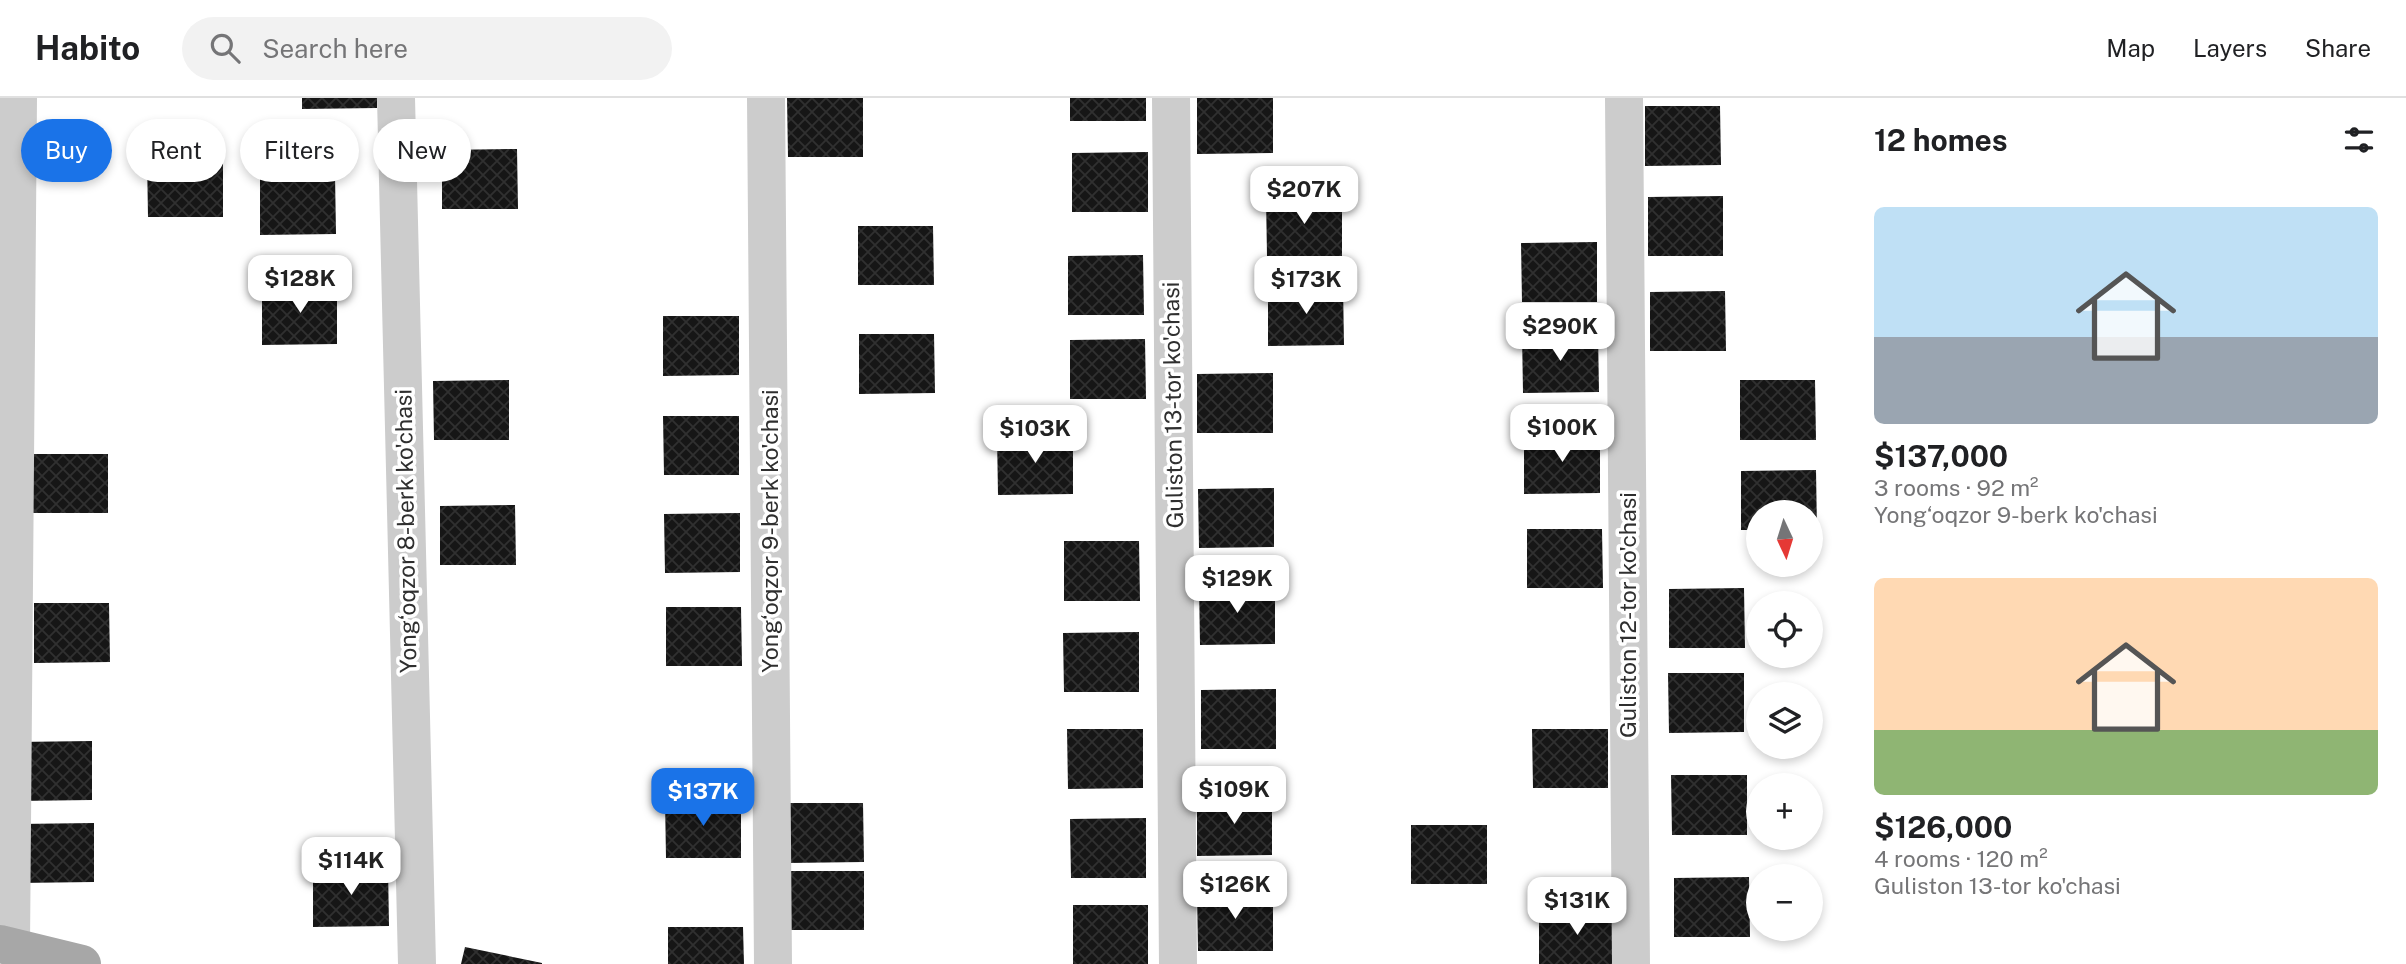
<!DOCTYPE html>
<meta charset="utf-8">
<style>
:root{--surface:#fff;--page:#f2f2f2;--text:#202124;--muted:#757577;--line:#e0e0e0;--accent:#1a73e8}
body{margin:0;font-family:"Public Sans",sans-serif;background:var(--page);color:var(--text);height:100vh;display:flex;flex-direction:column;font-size:26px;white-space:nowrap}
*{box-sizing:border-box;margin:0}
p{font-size:23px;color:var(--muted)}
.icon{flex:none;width:38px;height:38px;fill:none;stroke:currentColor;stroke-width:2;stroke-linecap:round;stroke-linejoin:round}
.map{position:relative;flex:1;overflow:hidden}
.panel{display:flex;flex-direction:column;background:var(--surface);width:560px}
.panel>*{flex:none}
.hud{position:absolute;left:21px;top:21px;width:665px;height:63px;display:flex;gap:14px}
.needle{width:46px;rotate:176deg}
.controls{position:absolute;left:1746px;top:402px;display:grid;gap:14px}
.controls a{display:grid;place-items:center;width:77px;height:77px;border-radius:50%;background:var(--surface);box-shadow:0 4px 10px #0003;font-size:35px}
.price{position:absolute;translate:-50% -60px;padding:0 16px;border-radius:14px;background:#fff;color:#222;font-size:23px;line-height:46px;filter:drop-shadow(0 2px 4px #0008)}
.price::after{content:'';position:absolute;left:50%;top:42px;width:21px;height:16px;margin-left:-10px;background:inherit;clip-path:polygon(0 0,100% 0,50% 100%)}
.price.active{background:var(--accent);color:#fff}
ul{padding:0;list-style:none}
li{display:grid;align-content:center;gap:14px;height:371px;padding:0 28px}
li span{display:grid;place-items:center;height:217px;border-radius:10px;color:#555}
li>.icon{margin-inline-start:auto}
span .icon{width:126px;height:126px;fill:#fffc;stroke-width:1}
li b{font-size:30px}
h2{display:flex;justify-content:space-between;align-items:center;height:84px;padding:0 28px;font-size:30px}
.pill{padding:0 24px;border-radius:32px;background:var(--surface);box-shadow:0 4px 10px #0003;font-size:24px;line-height:63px}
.pill.active{background:var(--accent);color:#fff}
header{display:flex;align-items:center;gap:42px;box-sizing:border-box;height:98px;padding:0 35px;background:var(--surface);border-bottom:2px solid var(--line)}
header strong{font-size:33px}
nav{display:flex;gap:38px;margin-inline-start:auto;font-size:24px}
.search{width:490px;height:63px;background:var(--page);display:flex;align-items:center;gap:18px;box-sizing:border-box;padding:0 24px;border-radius:38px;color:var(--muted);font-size:26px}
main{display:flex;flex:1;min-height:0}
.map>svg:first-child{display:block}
</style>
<header>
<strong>Habito</strong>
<div class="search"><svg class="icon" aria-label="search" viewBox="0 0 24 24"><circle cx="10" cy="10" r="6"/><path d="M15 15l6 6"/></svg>Search here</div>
<nav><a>Map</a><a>Layers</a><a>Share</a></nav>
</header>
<main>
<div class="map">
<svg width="1846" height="866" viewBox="0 0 1846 866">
<defs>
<pattern id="building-cross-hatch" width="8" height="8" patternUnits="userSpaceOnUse" patternTransform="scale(1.75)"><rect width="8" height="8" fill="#161616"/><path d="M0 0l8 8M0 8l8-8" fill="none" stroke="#303030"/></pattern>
</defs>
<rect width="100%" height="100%" fill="#fff"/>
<path fill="url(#building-cross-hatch)" d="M302 0H377V10L302 11Z
M787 0H863V59H788Z
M1070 0H1146V23H1070Z
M1197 0H1273V55L1197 56Z
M1645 8H1720L1721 67 1645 68Z
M517 51 518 111H442V52Z
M1148 54V114H1072V55Z
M147 59H223V119H148Z
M335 77 336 136 260 137V78Z
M1723 98V158H1648V99Z
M1266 99H1342V158H1267Z
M858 128H933L934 187H858Z
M1597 144V204H1522L1521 145Z
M1143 157 1144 217H1068V158Z
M337 187V246L262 247V188Z
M1343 188 1344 247 1268 248V189Z
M1725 193 1726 253H1650V194Z
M663 218H739V277L663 278Z
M1522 235H1598L1599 294 1523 295Z
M859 236H934L935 295 859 296Z
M1145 241 1146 301H1070V242Z
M1273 275V335H1197V276Z
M509 282V342H434L433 283Z
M1740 282H1815L1816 342H1740Z
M663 318H739V377H664Z
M1524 336H1600V395L1524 396Z
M997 337H1073V396L998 397Z
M32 356H108V415H32Z
M1816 372 1817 432H1811V415H1759V432H1741V373Z
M1274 390V449L1199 450 1198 391Z
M515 407 516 467H440V408Z
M740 415V474L665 475 664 416Z
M1527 431H1602L1603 490H1527Z
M1064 443H1139L1140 503H1064Z
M1199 487H1275V546L1200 547Z
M1744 490 1745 550H1669V491Z
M34 505H109L110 564 34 565Z
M666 509H741L742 568H666Z
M1139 534V594H1064L1063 535Z
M1668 575H1744V634L1669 635Z
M1276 591V651H1201V592Z
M1067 631H1143V690L1068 691Z
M1532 631H1608V690H1533Z
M92 643V702L17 703 16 644Z
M1671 677H1747V737H1672Z
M1197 698H1272V757L1197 758Z
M665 701H741V760H666Z
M788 705H863L864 764 788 765Z
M1146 720V780H1071L1070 721Z
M94 725V784L18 785V726Z
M1411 727H1487V786H1411Z
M313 769H388L389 828 313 829Z
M789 773H864V832H789Z
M1749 779 1750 839H1674V780Z
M1273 793V853H1198L1197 794Z
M1073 807H1148V866H1073Z
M1614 811 1615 866H1539V812Z
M668 829H743L744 866H668Z
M465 849 542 865V866H461Z"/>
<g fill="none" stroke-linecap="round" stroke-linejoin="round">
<path stroke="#ccc" stroke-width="38" d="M396 0 417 866
M766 0 773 866
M1171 0 1178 866
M1624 0 1631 866
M11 848 18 0"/>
<path stroke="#a7a7a7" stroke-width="38" d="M0 846 82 866"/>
</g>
<g text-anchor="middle" stroke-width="7" stroke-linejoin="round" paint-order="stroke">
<g font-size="23" fill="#2f2f2f" stroke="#fff">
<text transform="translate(1173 307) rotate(-91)" y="8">Guliston 13-tor ko'chasi</text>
<text transform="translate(406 433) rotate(-91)" y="8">Yong‘oqzor 8-berk ko'chasi</text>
<text transform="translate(770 433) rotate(-90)" y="8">Yong‘oqzor 9-berk ko'chasi</text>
<text transform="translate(1628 517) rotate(-90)" y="8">Guliston 12-tor ko'chasi</text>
</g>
</g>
</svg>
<div class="controls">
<a><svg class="needle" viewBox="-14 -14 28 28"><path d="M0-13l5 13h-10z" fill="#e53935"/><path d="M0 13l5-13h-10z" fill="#757577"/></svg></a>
<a><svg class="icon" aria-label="locate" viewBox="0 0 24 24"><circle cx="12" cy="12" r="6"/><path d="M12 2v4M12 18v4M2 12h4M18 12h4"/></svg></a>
<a><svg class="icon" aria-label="layers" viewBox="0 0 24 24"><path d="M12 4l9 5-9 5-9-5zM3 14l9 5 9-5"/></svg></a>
<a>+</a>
<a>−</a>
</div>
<b class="price" style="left:1304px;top:128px">$207K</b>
<b class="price" style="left:300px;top:217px">$128K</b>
<b class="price" style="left:1306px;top:218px">$173K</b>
<b class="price" style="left:1560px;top:265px">$290K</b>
<b class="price" style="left:1562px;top:366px">$100K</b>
<b class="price" style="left:1035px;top:367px">$103K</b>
<b class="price" style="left:1237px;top:517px">$129K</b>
<b class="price" style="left:1234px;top:728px">$109K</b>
<b class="price active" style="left:703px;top:730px">$137K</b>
<b class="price" style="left:351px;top:799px">$114K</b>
<b class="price" style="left:1235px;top:823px">$126K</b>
<b class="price" style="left:1577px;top:839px">$131K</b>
<div class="hud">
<a class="pill active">Buy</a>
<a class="pill">Rent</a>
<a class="pill">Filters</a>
<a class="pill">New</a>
</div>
</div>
<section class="panel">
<h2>12 homes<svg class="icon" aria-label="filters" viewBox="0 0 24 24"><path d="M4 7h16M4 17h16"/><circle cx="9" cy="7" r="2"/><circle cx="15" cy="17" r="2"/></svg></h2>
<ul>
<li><span style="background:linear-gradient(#bfe0f5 60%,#9aa5b1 0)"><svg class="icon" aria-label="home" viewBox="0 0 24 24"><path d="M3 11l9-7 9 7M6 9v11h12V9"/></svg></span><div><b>$137,000</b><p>3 rooms · 92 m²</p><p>Yong‘oqzor 9-berk ko'chasi</p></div></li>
<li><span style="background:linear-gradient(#ffd9b3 70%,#8fb573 0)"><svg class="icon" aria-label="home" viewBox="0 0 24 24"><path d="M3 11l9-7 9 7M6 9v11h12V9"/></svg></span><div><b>$126,000</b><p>4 rooms · 120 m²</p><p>Guliston 13-tor ko'chasi</p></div></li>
</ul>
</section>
</main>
